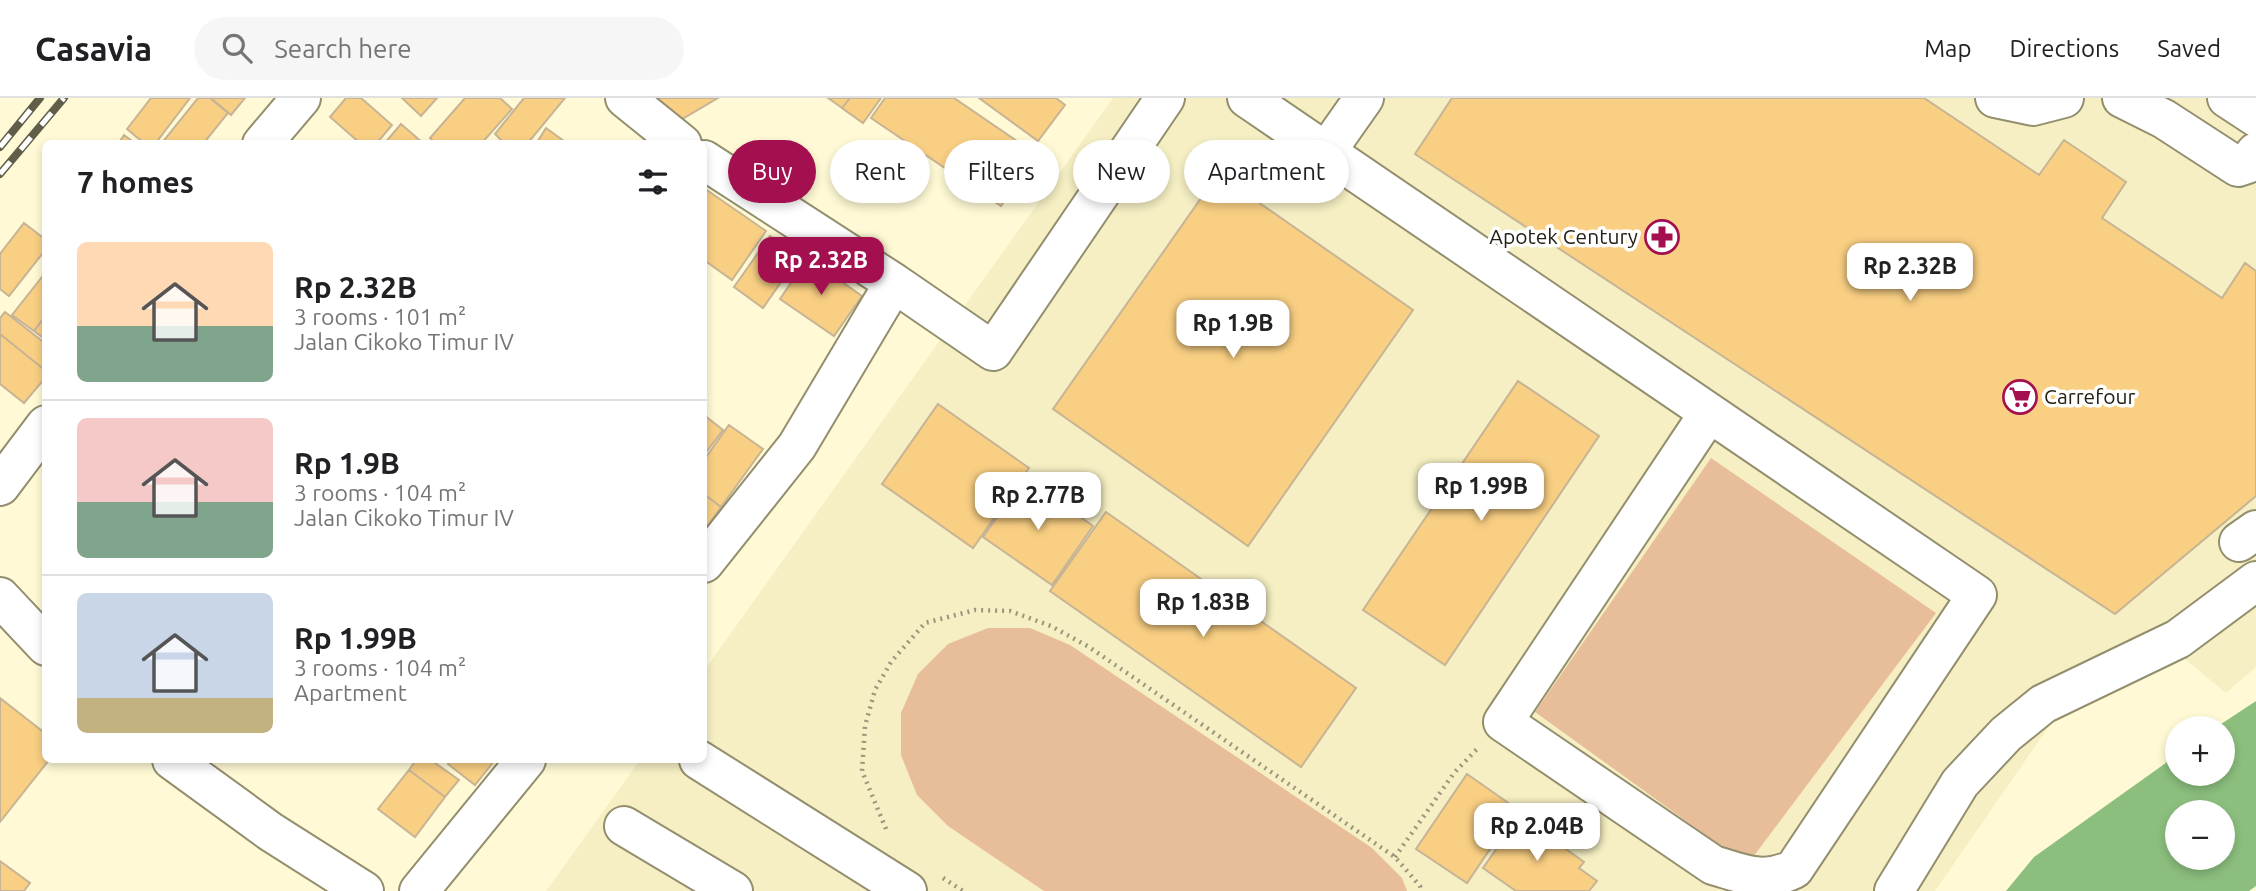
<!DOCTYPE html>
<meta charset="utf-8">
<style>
:root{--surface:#fff;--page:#f6f6f6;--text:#202124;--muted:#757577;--line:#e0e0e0;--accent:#a30f4f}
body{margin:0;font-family:Ubuntu,sans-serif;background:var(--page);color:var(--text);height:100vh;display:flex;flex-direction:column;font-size:26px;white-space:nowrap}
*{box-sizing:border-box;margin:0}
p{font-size:23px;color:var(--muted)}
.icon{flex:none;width:38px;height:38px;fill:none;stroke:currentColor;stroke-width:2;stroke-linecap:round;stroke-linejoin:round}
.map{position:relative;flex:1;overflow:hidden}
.drawer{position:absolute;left:42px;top:42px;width:665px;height:623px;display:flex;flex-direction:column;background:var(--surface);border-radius:10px;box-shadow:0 4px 10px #0003}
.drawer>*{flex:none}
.guide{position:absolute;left:728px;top:42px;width:665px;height:63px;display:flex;gap:14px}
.fabs{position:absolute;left:2165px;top:618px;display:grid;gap:14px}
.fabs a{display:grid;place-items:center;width:70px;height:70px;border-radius:50%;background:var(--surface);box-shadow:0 4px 10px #0003;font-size:35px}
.price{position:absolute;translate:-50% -60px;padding:0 16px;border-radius:14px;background:#fff;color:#222;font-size:23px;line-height:46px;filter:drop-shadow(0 2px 4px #0008)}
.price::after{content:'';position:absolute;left:50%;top:42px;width:21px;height:16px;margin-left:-10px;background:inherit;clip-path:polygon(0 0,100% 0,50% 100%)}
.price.active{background:var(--accent);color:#fff}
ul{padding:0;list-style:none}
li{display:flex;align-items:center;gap:21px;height:175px;padding:0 35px}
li+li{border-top:2px solid var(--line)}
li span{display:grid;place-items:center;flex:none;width:196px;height:140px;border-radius:10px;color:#555}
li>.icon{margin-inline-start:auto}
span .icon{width:84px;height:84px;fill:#fffc;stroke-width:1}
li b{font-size:30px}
h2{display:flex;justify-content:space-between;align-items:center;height:84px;padding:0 35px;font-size:30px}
.tag{padding:0 24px;border-radius:32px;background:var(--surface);box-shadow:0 4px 10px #0003;font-size:24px;line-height:63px}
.tag.active{background:var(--accent);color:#fff}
header{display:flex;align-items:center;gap:42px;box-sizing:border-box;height:98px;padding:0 35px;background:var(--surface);border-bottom:2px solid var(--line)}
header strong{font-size:33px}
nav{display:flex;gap:38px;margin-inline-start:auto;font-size:24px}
.search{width:490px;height:63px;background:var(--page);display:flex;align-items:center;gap:18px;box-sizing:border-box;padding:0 24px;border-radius:38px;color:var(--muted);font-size:26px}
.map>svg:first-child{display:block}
</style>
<header>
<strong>Casavia</strong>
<div class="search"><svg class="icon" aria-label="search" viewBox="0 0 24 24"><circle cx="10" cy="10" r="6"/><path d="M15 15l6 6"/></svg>Search here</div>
<nav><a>Map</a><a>Directions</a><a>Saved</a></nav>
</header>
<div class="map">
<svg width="2256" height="793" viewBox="0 0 2256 793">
<rect width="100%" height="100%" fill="#fffad5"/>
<path fill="#f5efc3" d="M1113 0H2256V569L2226 595 2181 558 2052 624 1935 793H546L640 662H704V573Z"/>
<path fill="#e7bd9a" d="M1711 360 1936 515 1747 767 1535 614Z
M988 530H1030L1070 547 1372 750 1402 780 1407 793H1044L948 728 917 697 901 657V615L918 576 948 546Z"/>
<path fill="#8cbf7e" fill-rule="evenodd" d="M2256 603V788L2249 793H2006L2034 759 2177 657V676H2222V630H2215ZM2177 714H2222V760H2177Z"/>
<path fill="#f9cf83" stroke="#c7b495" stroke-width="2" d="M151 0H190L155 46H145L127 31Z
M198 0H210L228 15 203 46H161Z
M211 0H245L231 17Z
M346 0H361L392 27 376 46H361L330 19Z
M402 0H437L421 18Z
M465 0H500L512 11 481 46H436L430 40Z
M524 0H565L527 46H505L495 36Z
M658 0H718L674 26Z
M828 0H850L842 10Z
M850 0H881L863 25 842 10Z
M885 0H954L1036 56 1001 108 871 20Z
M979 0H1056L1065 7 1038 43Z
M1452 0H1924L2039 77 2064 42 2126 84 2102 120 2222 200 2245 165 2256 173V398L2115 516 1415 56Z
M401 26 424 46H384Z
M546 30 568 46H536Z
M124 37 136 46H118Z
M1218 76 1413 212 1248 448 1053 311Z
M704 90 766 133 732 182 704 162Z
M24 125 46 142V151L9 198 0 191V156Z
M770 138 799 158 763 210 734 189Z
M808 160 862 198 834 238 780 201Z
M46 174V217L34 233 12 217Z
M5 214 46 246V273L0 236V220Z
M46 217V242L34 233Z
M0 236 46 273V279L24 305 0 286Z
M1518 283 1599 338 1445 567 1363 512Z
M938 306 1029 370 973 450 882 386Z
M704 317 723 332 704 357Z
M729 327 763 351 721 409 704 396V362Z
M1025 380 1093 428 1052 487 983 439Z
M704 396 721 409 704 433Z
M1106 414 1356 590 1301 669 1050 493Z
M0 600 46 636V662H49L0 724Z
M416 662H431L459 682 445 699 409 672Z
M451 662H495L475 687 448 666Z
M409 672 445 699 415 739 378 711Z
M1467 676 1517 711 1467 785 1416 751Z
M1520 718 1584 764 1579 770 1597 783 1589 793H1516L1483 770Z
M0 763 30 785 24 793H0Z"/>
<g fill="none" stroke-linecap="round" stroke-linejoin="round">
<g stroke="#938e6d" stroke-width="42">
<path id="minor" d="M625 0 682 46
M1247 0 1977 497 1794 771C1763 786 1744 776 1713 767L1503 624 1709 315
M1995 0 2033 8 2064 0
M2122 0 2164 21 2238 69 2247 66 2256 54
M2227 0 2256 19
M262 46 301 0
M1326 54 1364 0
M704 62 894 185 993 253 1165 0
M0 388 46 327
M2239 444 2256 432
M704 465 797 348 894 185
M0 499 46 548
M172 662 271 734 364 793
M699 662 907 793
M624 728 733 793
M419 793 526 662
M1894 793 1960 685 2006 636 2043 606 2178 541 2256 483"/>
</g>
<path stroke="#9b967c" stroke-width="4.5" stroke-dasharray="2 5" stroke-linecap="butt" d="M886 731 862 673 865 628 875 592 891 564 925 525 975 512 1010 513 1051 528 1089 549 1395 759 1420 788 1421 793
M1395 759 1454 675 1477 651
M943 780 963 793"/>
<use href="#minor" stroke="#fff" stroke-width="38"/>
<g stroke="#605d49" stroke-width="8">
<path id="rail" d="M0 49 40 0
M0 76 64 0"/>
</g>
<use href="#rail" stroke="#fff" stroke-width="5" stroke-dasharray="16" stroke-linecap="butt"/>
</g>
<defs>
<g id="pharmacy-ring" transform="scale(1.75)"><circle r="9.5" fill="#fff" stroke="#a30f4f" stroke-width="1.5"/><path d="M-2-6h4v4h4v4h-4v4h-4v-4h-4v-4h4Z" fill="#a30f4f"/></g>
<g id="supermarket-ring" transform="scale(1.75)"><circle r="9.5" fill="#fff" stroke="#a30f4f" stroke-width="1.5"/><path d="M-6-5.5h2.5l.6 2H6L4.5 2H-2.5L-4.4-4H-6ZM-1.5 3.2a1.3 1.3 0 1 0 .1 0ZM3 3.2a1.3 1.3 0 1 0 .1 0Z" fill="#a30f4f"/></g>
</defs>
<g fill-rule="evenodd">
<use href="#pharmacy-ring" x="1662" y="139"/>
<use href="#supermarket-ring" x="2020" y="299"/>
</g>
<g text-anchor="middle" stroke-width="7" stroke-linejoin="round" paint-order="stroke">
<g font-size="21" fill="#242114" stroke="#fff" text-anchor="end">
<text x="1638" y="146">Apotek Century</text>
<text x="2044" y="306" text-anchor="start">Carrefour</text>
</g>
</g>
</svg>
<div class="fabs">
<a>+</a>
<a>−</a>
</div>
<b class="price active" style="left:821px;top:199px">Rp 2.32B</b>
<b class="price" style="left:1910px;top:205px">Rp 2.32B</b>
<b class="price" style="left:1233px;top:262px">Rp 1.9B</b>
<b class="price" style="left:1481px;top:425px">Rp 1.99B</b>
<b class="price" style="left:1038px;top:434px">Rp 2.77B</b>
<b class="price" style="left:1203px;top:541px">Rp 1.83B</b>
<b class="price" style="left:1537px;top:765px">Rp 2.04B</b>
<div class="guide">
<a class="tag active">Buy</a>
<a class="tag">Rent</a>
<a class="tag">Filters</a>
<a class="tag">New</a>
<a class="tag">Apartment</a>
</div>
<section class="drawer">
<h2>7 homes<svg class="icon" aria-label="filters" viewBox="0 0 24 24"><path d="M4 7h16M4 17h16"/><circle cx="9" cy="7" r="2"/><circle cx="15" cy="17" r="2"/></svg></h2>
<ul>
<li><span style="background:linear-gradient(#ffd9b3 60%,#7fa58c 0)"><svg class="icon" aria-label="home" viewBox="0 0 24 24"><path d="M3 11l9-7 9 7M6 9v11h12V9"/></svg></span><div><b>Rp 2.32B</b><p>3 rooms · 101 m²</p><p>Jalan Cikoko Timur IV</p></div></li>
<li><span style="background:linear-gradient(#f6c9c9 60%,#7fa58c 0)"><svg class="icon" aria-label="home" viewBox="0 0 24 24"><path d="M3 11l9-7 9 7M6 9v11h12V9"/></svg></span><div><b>Rp 1.9B</b><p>3 rooms · 104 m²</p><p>Jalan Cikoko Timur IV</p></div></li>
<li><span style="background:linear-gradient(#c9d6e8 75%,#c2b280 0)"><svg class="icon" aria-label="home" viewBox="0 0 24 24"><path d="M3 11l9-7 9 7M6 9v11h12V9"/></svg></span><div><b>Rp 1.99B</b><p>3 rooms · 104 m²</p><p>Apartment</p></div></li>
</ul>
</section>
</div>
